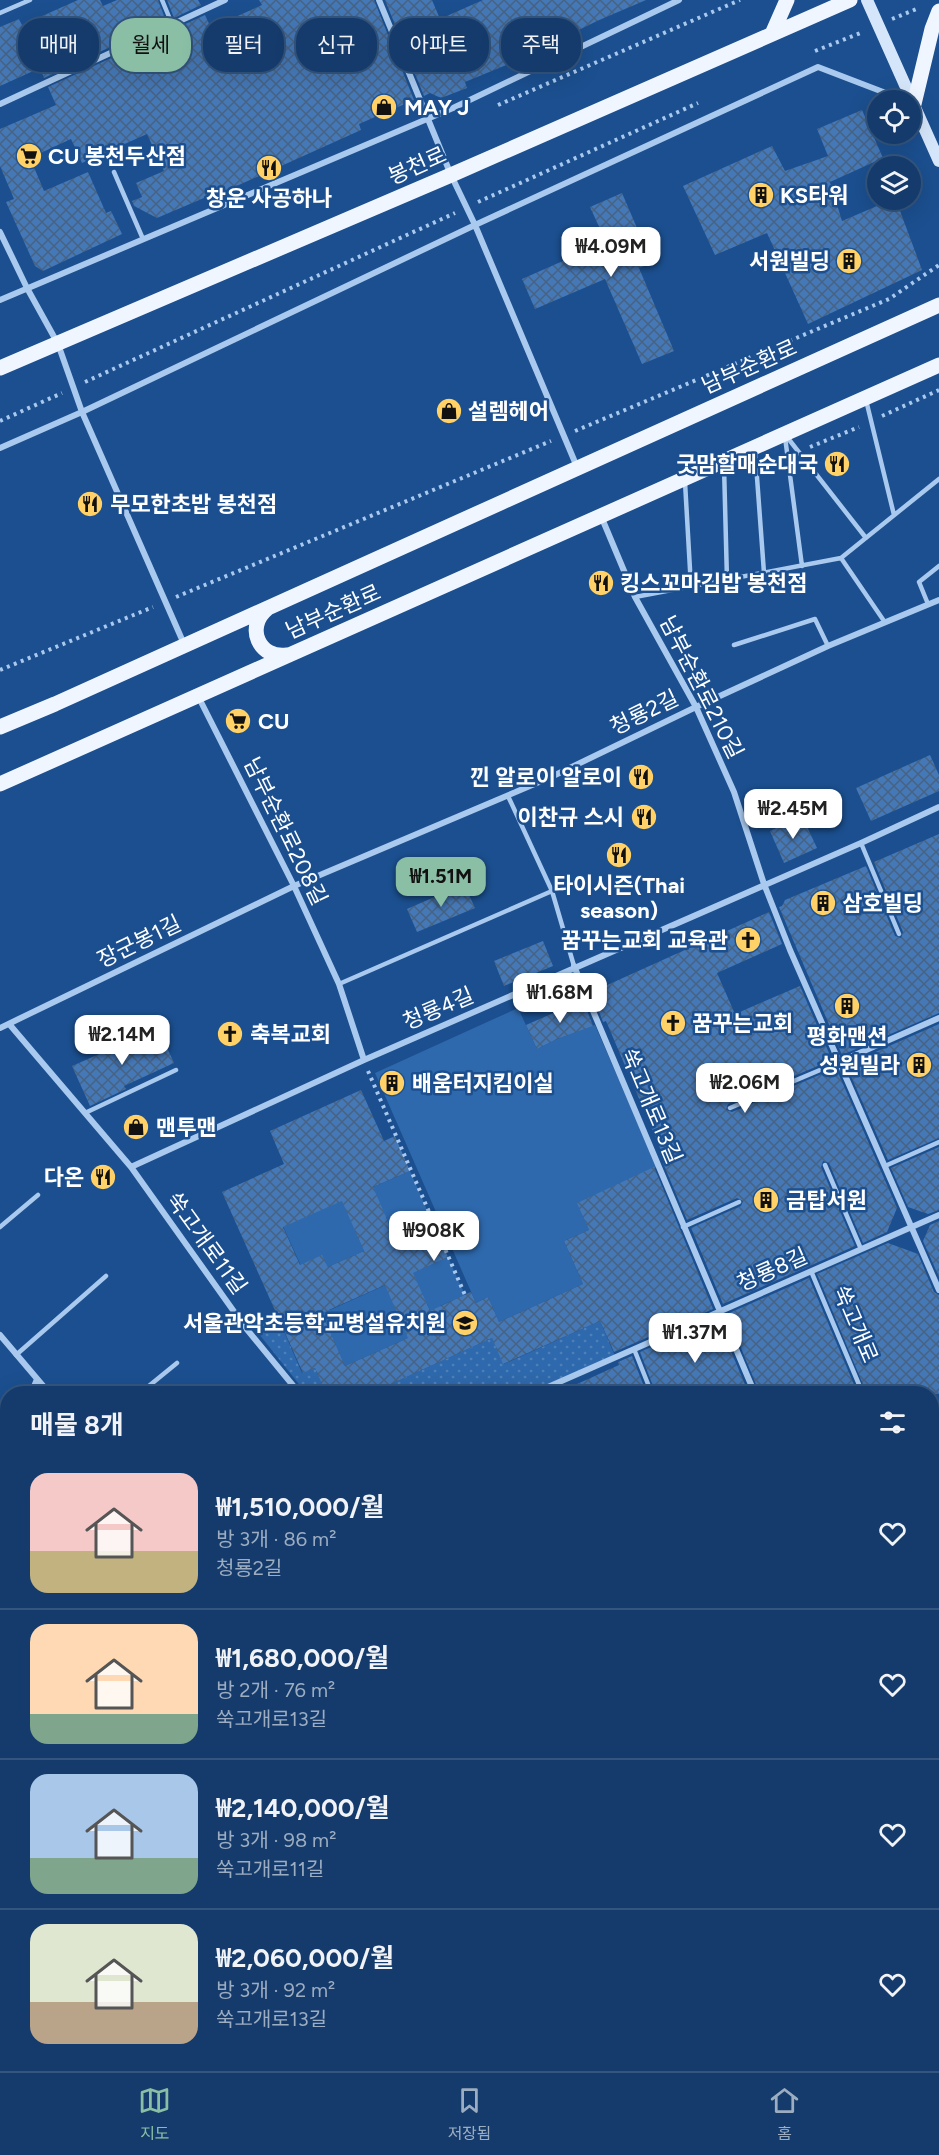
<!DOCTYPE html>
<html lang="ko">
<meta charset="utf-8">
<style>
:root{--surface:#143b6b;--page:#1d4271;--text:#f1f3f6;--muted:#9dadc1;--line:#33557e;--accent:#8abfa5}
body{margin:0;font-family:Figtree,"Noto Sans KR",sans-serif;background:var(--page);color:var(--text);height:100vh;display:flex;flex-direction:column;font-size:22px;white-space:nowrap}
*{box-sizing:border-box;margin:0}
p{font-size:20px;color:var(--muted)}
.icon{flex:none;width:33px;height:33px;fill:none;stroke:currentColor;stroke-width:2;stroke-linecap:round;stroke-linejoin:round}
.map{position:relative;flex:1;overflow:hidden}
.details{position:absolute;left:0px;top:1386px;width:939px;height:686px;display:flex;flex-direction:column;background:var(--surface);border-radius:24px 24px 0 0;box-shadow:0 6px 24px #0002,0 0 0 2px var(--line)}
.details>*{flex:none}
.hud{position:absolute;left:18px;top:18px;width:600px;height:54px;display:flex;gap:12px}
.buttons{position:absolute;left:867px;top:90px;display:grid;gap:12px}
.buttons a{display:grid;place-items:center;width:54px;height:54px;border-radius:50%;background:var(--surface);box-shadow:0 6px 24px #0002,0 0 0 2px var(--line);font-size:30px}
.price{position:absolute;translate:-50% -51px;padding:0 14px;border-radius:12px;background:#fff;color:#222;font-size:20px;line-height:39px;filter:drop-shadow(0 2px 3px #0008)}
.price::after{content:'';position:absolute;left:50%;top:36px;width:18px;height:14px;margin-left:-9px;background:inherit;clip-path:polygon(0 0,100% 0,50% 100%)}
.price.on{background:var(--accent);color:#111}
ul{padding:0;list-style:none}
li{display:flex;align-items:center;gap:18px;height:150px;padding:0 30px}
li+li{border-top:2px solid var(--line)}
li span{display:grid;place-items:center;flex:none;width:168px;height:120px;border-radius:18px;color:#555}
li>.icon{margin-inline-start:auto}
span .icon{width:72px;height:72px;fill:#fffc;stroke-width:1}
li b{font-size:26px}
h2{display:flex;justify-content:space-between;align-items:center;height:72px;padding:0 30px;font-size:26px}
.chip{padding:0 21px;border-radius:24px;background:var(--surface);box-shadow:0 6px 24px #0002,0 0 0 2px var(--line);font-size:21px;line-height:54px}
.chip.on{background:var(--accent);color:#111}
.tab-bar{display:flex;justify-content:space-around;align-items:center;height:84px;border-top:2px solid var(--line);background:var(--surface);font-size:16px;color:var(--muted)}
.tab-bar a{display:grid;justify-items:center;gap:3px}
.tab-bar .on{color:var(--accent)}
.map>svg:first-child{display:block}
</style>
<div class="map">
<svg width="939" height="2071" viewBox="0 0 939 2071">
<defs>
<pattern id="garden-dots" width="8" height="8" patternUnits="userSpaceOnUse" patternTransform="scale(1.5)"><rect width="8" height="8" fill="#2e69ad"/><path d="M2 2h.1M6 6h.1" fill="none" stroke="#4d80b9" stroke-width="1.8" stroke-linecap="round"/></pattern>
<pattern id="building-cross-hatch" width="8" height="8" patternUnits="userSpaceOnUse" patternTransform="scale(1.5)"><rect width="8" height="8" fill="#4478b7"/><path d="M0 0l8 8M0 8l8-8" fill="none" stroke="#486282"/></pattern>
</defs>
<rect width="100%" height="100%" fill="#1b4f8f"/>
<path fill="#2e69ad" d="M518 1008 537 1049 557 1039 595 1025 657 1167 578 1203 589 1230 564 1241 583 1284 499 1322 488 1297 476 1303 375 1073Z
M410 1171 432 1221 395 1238 386 1217 355 1230 364 1251 328 1267 322 1256 306 1277 273 1204 291 1223Z
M448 1257 465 1295 440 1306 446 1321 436 1325 427 1304 399 1316 406 1333 426 1330 345 1366 314 1295 330 1310Z"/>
<path fill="url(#garden-dots)" d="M276 1313 302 1373 315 1368 326 1393H306L251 1324Z
M600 1321 615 1356 526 1393 369 1394 492 1338 504 1364Z"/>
<path fill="url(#building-cross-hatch)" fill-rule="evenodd" d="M78 0H100L103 6 117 0H158L166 21 44 78 40 68 0 86V27L19 19 22 25Z
M167 0H198L201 5 174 18Z
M259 0H374L414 100 359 124 361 130 241 184 211 197V195L157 218 134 206 132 201 142 197 136 183 164 171 147 134 82 163 71 139 30 158 44 191 88 172 106 213 111 211 122 234 43 271 35 266 6 202 14 199 0 166V129L56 105 48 87 205 15 211 28 262 5Z
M385 0H432L440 19 483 0H646L597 21 551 44 552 46 465 82 467 88 441 98 430 93 424 96Z
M862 110 883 158 830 182 842 221 891 200H896L922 270 808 324 767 233 715 255 683 186 772 146 785 171 828 156 817 129Z
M622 193 652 263 639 268 674 351 642 364 605 279 535 309 522 279 606 242 590 207Z
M930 755 939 775V791L871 821 856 788Z
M802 816 817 848 784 863 770 831Z
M939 834V1013L842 1055 779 907 782 906 785 900 866 866 895 936 901 938 903 932 874 862Z
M464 884 475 908 417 932 407 909Z
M769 912 782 944 717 973 735 1014 800 986 832 1060 728 1104 726 1110 732 1112 836 1068 897 1208 887 1232 863 1243 829 1163 823 1161 821 1167 855 1246 723 1304 691 1228 741 1206 743 1201 737 1198 687 1220 663 1163 666 1162 606 1021 603 1022 593 996 595 995 594 991Z
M543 941 553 966 504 986 494 961Z
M583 1000 593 1026 557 1039 537 1049 526 1025Z
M939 1024V1138L888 1160 846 1065Z
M158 1028 174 1063 124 1086 126 1089 90 1106 72 1066Z
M361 1090 384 1141 395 1136 410 1171 373 1187 395 1238 432 1221 448 1257 413 1273 430 1311 471 1292 476 1303 488 1297 499 1322 583 1284 564 1241 589 1230 577 1203 654 1167 713 1309 614 1352 600 1321 503 1364 492 1338 369 1394H326L315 1368 303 1373 222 1192 284 1164 270 1131ZM342 1201 364 1251 328 1267 322 1255 300 1265 283 1227ZM385 1285 408 1338 345 1366 322 1313Z
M939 1147V1210L928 1214 908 1207 891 1168Z
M939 1221V1277L923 1241 930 1225Z
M888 1243 918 1254 934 1292 939 1295V1394H867L817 1274Z
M809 1278 858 1394H760L727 1314Z
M717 1318 749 1394H656L640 1352Z
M632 1356 647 1394H555L619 1365 618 1362Z"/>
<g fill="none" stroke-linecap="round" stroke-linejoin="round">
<path stroke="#a9c9ee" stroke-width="4" stroke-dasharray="3 4.5" stroke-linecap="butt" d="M892 19 919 8
M815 51 863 32
M498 105 740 0
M478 202 698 103
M85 382 455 213
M882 416 939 390
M0 421 62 393
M575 431 889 299 939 265
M810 447 859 427
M176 597 551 441
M0 670 153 607
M368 1071 465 1295
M932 1746 939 1743
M932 1760 939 1777
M932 1903 939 1900"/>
<path stroke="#a9c9ee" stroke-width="4.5" d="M162 0 172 24
M0 13 30 0
M114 172 143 239
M866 400 894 515
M785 437 802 566
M787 437 866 538
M755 450 764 573
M724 466 727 580
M685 482 691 587
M841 558 884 621
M635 597 841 558 939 479
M928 604 919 582 939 566
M734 645 815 619 828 646
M508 796 552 891 574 966
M861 843 899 934
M339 984 552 891
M730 1108 839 1062
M85 1113 176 1070
M825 1165 861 1249
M885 1166 939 1142
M0 1227 38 1195
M683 1227 739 1202
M811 1271 863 1394
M634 1349 652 1394
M16 1355 106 1276
M139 1394 177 1363
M0 1727 8 1725
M0 1849 8 1846
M72 2071 75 2064"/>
<path stroke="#a9c9ee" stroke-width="6" d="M379 0 451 175 475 225 577 467
M0 104 225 0
M0 232 27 288 58 344 82 412 184 644
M0 300 453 108 679 0
M0 448 82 412 475 225 818 67 904 100
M601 516 635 597 696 707 734 792 764 884 790 950 939 1290
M199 698 294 886 339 984 364 1060
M574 966 755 1394
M10 1025 131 1167 245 1327 300 1394
M0 1028 294 886 551 777 696 707 828 646 939 600
M839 1062 939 1018
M131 1167 364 1060 861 843 939 807
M0 1335 50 1394
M31 1394 37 1379
M532 1394 939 1215
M0 1470 8 1452
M0 1648 8 1669
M932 1670 939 1666
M0 1985 8 1968
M339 2064 356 2071
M417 2071 420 2064"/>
<path stroke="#d6e6fa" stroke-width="12" d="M867 0 939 161
M932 1448 939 1445
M188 2071 191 2064"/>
<path stroke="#f0f6ff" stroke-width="15" d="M772 34 787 0
M914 104 932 29 939 11
M0 368 451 175 850 0
M267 609C245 627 259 659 287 655
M0 727 55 704 939 305
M0 784 939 365"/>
</g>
<defs>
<g id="shop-disc" transform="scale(1.35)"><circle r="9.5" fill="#ffd166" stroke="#1b4f8f"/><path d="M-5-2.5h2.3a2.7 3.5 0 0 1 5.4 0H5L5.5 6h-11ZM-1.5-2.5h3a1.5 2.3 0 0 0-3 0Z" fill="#111"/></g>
<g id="supermarket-disc" transform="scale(1.35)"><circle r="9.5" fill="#ffd166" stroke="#1b4f8f"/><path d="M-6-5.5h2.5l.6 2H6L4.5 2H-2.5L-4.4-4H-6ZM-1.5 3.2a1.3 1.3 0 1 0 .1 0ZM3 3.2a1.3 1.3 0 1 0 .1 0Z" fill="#111"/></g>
<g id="restaurant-disc" transform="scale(1.35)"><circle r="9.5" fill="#ffd166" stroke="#1b4f8f"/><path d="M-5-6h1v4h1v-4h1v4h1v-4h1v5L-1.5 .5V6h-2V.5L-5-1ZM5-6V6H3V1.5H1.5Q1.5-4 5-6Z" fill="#111"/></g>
<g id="building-disc" transform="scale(1.35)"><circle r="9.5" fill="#ffd166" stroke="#1b4f8f"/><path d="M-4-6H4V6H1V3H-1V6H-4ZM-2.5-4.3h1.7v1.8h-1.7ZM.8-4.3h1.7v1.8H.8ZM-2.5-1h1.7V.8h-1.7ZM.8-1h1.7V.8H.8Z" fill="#111"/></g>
<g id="church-disc" transform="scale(1.35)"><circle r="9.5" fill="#ffd166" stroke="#1b4f8f"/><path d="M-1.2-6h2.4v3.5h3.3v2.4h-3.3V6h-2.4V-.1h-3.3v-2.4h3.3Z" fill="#111"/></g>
<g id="school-disc" transform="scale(1.35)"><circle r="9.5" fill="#ffd166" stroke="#1b4f8f"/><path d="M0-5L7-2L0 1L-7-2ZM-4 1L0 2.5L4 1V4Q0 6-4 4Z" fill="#111"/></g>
</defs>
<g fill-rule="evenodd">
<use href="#shop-disc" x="384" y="107"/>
<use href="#supermarket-disc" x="29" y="156"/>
<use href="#restaurant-disc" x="269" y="168"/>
<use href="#building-disc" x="761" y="195"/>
<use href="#building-disc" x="849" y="261"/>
<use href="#shop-disc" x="449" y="411"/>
<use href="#restaurant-disc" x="837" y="464"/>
<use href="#restaurant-disc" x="90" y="504"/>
<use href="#restaurant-disc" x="601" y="583"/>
<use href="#supermarket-disc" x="238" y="721"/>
<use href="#restaurant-disc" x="641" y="777"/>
<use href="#restaurant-disc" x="644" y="817"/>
<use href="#restaurant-disc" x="619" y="855"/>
<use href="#building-disc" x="823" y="903"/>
<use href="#church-disc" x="748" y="940"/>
<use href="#building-disc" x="847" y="1006"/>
<use href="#church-disc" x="673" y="1023"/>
<use href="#church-disc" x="230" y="1034"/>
<use href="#building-disc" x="919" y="1065"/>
<use href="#building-disc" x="392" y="1083"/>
<use href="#shop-disc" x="136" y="1127"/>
<use href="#restaurant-disc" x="103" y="1177"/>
<use href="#building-disc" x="766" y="1200"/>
<use href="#school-disc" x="465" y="1323"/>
</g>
<g text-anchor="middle" stroke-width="5" stroke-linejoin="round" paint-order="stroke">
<g font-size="22" font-weight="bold" fill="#fff" stroke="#1b4f8f" text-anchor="start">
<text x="404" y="115">MAY J</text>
<text x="48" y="164">CU 봉천두산점</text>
<text x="780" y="203">KS타워</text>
<text x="269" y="206" text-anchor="middle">창운 사공하나</text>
<text x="830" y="269" text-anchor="end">서원빌딩</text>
<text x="468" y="419">설렘헤어</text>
<text x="818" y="472" text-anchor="end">굿맘할매순대국</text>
<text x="110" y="512">무모한초밥 봉천점</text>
<text x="620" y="591">킹스꼬마김밥 봉천점</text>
<text x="258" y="729">CU</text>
<text x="622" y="785" text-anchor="end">낀 알로이 알로이</text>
<text x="624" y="825" text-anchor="end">이찬규 스시</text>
<text x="619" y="893" text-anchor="middle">타이시즌(Thai<tspan x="619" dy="25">season)</tspan></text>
<text x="842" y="911">삼호빌딩</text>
<text x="728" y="948" text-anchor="end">꿈꾸는교회 교육관</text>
<text x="692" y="1031">꿈꾸는교회</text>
<text x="250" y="1042">축복교회</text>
<text x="847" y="1044" text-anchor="middle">평화맨션</text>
<text x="900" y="1073" text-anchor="end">성원빌라</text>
<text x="412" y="1091">배움터지킴이실</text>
<text x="156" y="1135">맨투맨</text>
<text x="84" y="1185" text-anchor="end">다온</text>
<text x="786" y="1208">금탑서원</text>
<text x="446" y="1331" text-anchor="end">서울관악초등학교병설유치원</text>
</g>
<g font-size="22" fill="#fff" stroke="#1b4f8f">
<text transform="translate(417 165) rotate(-24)" y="8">봉천로</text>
<text transform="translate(749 366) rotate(-24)" y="8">남부순환로</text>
<text transform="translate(333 611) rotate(-24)" y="8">남부순환로</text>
<text transform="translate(702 687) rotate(63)" y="8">남부순환로210길</text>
<text transform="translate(644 712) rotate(-26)" y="8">청룡2길</text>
<text transform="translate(286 831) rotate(64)" y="8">남부순환로208길</text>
<text transform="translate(139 941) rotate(-26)" y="8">장군봉1길</text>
<text transform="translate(438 1008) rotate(-23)" y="8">청룡4길</text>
<text transform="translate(652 1106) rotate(67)" y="8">쑥고개로13길</text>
<text transform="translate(207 1243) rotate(54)" y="8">쑥고개로11길</text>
<text transform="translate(772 1269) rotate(-24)" y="8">청룡8길</text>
<text transform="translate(856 1324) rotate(67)" y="8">쑥고개로</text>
</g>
</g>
</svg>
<div class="buttons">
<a><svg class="icon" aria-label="locate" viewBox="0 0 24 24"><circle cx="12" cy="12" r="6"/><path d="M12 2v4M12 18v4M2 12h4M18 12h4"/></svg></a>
<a><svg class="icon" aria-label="layers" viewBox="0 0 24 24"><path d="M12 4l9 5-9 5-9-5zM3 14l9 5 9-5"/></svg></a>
</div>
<b class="price" style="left:611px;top:278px">₩4.09M</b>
<b class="price" style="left:793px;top:840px">₩2.45M</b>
<b class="price on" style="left:441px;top:908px">₩1.51M</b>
<b class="price" style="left:560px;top:1024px">₩1.68M</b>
<b class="price" style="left:122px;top:1066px">₩2.14M</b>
<b class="price" style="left:745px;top:1114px">₩2.06M</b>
<b class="price" style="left:434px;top:1262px">₩908K</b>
<b class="price" style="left:695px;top:1364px">₩1.37M</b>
<div class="hud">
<a class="chip">매매</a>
<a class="chip on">월세</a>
<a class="chip">필터</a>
<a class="chip">신규</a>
<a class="chip">아파트</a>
<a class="chip">주택</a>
</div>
<section class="details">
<h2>매물 8개<svg class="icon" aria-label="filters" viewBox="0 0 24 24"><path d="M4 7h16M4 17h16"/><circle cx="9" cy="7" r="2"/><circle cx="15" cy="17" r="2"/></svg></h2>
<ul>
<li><span style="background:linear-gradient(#f6c9c9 65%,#c2b280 0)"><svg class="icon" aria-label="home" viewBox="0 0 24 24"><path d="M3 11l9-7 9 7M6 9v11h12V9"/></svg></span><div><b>₩1,510,000/월</b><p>방 3개 · 86 m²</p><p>청룡2길</p></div><svg class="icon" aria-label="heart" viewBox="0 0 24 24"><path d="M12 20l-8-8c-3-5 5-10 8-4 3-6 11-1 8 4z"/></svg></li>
<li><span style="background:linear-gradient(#ffd9b3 75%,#7fa58c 0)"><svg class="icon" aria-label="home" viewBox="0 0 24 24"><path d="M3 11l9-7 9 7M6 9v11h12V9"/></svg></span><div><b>₩1,680,000/월</b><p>방 2개 · 76 m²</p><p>쑥고개로13길</p></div><svg class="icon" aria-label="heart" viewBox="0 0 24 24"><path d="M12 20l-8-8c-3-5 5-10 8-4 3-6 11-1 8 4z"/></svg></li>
<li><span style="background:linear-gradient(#a9c7e8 70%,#7fa58c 0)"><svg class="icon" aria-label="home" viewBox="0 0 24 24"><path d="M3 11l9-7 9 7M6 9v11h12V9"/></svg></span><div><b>₩2,140,000/월</b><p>방 3개 · 98 m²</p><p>쑥고개로11길</p></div><svg class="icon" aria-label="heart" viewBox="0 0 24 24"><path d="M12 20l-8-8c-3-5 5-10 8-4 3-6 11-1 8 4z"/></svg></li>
<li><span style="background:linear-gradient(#dfe7d0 65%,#b9a48a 0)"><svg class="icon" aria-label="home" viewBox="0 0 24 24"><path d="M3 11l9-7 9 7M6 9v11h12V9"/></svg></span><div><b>₩2,060,000/월</b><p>방 3개 · 92 m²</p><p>쑥고개로13길</p></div><svg class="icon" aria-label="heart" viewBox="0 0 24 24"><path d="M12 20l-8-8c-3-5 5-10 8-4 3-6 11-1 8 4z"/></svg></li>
</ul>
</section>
</div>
<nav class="tab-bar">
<a class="on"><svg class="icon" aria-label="map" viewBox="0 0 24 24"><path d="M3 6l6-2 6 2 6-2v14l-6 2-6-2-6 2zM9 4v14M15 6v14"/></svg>지도</a>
<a><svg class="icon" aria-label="saved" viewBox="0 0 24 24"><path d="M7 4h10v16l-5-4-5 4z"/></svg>저장됨</a>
<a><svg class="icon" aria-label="home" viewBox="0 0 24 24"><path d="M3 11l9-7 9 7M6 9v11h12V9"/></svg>홈</a>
</nav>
